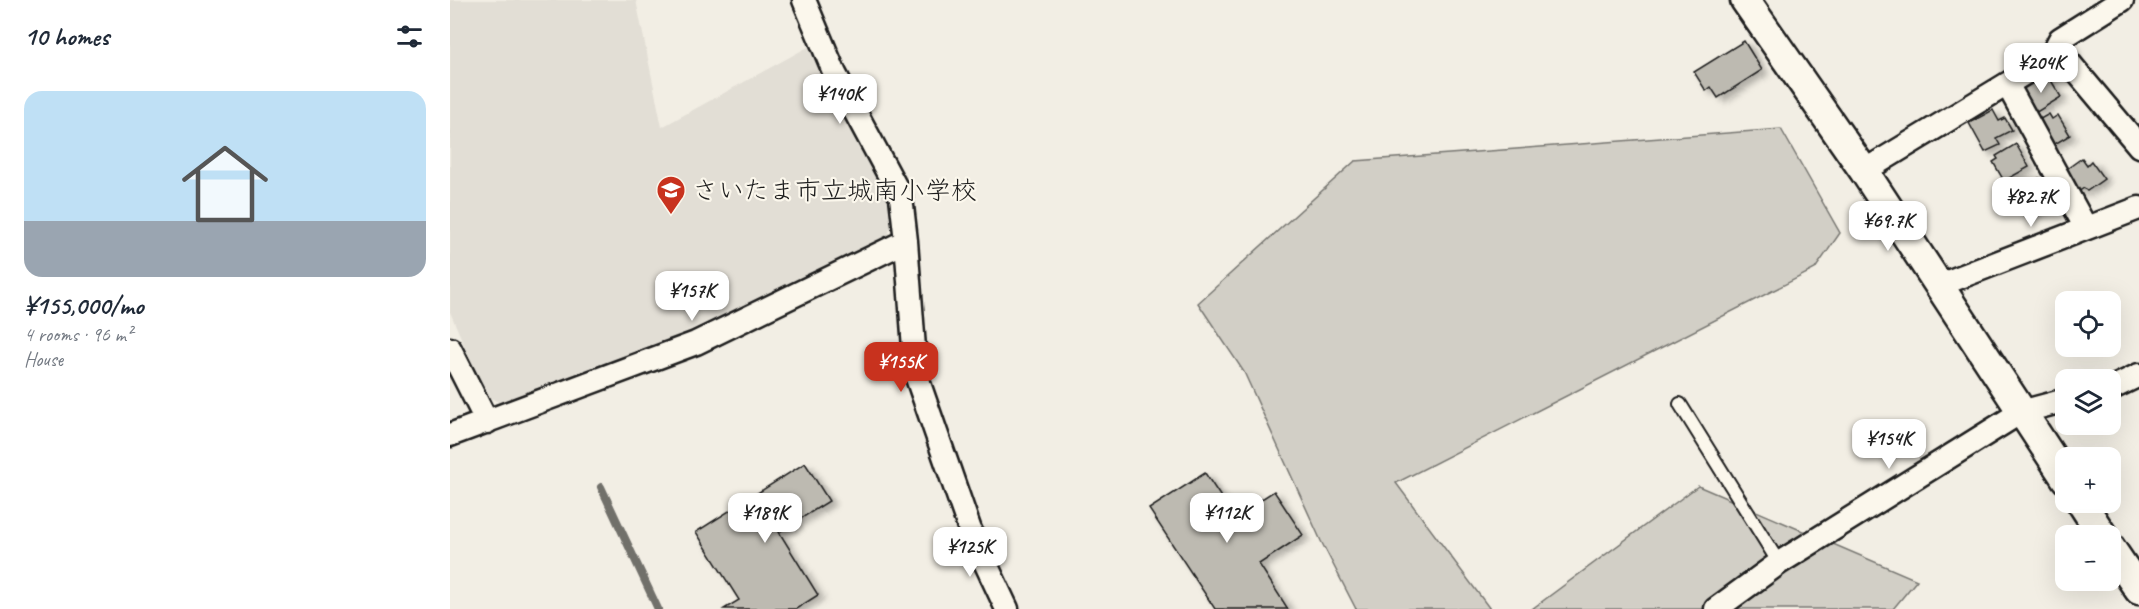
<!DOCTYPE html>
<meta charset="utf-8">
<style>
:root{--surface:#fff;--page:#f2f2f3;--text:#1f2937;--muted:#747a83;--line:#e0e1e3;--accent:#c8321e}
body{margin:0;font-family:Caveat,"Klee One",sans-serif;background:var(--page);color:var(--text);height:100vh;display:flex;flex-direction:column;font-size:22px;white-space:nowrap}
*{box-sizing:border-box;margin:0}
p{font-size:20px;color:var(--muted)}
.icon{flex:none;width:33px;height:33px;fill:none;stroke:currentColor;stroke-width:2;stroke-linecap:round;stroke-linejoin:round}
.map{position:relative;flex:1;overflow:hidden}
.panel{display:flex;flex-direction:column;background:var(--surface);width:450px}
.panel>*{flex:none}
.fabs{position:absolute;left:1605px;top:291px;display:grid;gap:12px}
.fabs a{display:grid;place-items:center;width:66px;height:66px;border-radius:12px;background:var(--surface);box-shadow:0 6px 24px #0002;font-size:30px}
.price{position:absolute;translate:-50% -51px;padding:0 14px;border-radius:12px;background:#fff;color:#222;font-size:20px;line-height:39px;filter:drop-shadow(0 2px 3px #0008)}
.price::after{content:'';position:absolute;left:50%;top:36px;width:18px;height:14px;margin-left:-9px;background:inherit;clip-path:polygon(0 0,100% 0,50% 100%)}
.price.selected{background:var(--accent);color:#fff}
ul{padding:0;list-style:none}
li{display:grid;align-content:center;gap:12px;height:318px;padding:0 24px}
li+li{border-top:2px solid var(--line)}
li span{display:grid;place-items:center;height:186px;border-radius:18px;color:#555}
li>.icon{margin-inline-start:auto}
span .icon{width:108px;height:108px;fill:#fffc;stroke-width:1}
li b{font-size:26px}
h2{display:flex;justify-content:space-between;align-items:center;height:72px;padding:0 24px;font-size:26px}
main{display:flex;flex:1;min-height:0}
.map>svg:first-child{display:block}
</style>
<main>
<section class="panel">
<h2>10 homes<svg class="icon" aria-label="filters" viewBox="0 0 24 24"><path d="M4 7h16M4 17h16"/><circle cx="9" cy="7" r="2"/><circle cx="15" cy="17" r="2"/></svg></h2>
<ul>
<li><span style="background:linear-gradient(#bfe0f5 70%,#9aa5b1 0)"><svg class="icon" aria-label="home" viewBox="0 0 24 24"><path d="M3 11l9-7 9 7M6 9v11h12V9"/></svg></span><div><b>¥155,000/mo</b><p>4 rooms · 96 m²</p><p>House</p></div></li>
</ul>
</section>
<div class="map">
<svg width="1689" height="609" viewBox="0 0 1689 609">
<defs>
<filter id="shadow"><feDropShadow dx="6" dy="4" stdDeviation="3" flood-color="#0004"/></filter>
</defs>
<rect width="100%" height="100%" fill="#f2eee4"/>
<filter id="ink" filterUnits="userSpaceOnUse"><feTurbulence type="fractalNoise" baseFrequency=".0167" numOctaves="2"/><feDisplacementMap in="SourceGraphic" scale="12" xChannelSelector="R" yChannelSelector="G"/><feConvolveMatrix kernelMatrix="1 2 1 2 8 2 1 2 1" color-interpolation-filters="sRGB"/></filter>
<g filter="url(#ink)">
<path fill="#e2ded5" d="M0 0H186L212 127 358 47 445 197 439 233 430 246 155 367 51 403 36 396 0 312Z"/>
<path fill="#d2cfc6" stroke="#777671" stroke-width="1.5" d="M1331 129 1390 233 1365 269 946 483 1040 609H906L871 541 794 372 748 303 905 161Z
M1248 486 1467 580 1443 609H1082Z"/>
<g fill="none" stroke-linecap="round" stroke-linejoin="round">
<path stroke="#716f6b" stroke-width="8" d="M151 487 208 609"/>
</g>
<path fill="#bdbab1" stroke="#1c1c1c" stroke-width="1.5" filter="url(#shadow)" d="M1294 41 1312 70 1268 98 1261 87 1256 91 1244 72Z
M1599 77 1611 97 1585 113 1571 89 1586 80 1588 84Z
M1543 110 1549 121 1555 118 1562 130 1546 138 1550 145 1535 152 1519 123Z
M1599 114 1602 119 1608 115 1620 135 1598 148 1583 123Z
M1566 144 1579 167 1554 181 1543 162 1548 159 1546 156Z
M1632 158 1637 165 1641 161 1654 179 1637 191 1634 188 1628 192 1614 171Z
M1589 178 1603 202 1576 218 1565 200 1571 197 1567 190Z
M355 463 379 501 329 532 368 595 346 609H274L289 600 246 532Z
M755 473 784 517 824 491 853 535 809 564 838 609H765L699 509Z"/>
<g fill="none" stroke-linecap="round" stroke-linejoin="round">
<g stroke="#1c1c1c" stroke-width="16">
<path id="service" d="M1230 404 1329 563"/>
</g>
<g stroke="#1c1c1c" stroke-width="27">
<path id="minor" d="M354 0 385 74 451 197 456 241 466 375 520 530 557 609
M1600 58 1610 39 1672 0
M1557 84 1636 228
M1414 171 1600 58 1617 60 1689 146
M1487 286 1689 208
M0 349 37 422
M1660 389 1689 375
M0 435 246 343 456 241
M1266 609 1329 563 1571 412 1616 400"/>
</g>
<g stroke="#1c1c1c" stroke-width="33">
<path id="tertiary" d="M1295 0 1414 171 1616 479
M1631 502 1653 536
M1660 547 1689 590"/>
</g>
<use href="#service" stroke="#fbf7ec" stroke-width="12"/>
<use href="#minor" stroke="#fbf7ec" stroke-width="22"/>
<use href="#tertiary" stroke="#fbf7ec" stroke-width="28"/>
</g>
</g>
<defs>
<g id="school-pin" transform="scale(1.5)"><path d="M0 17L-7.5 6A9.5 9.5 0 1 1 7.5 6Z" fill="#c8321e" stroke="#fbf7ec"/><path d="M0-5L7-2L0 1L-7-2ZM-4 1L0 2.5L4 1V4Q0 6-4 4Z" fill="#fff"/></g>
</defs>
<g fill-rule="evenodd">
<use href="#school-pin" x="221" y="190"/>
</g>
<g text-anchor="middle" stroke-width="4.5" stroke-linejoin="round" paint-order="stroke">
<g font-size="26" fill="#1c1c1c" stroke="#fbf7ec" text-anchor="start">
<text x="242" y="199">さいたま市立城南小学校</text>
</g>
</g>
</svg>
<div class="fabs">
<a><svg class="icon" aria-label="locate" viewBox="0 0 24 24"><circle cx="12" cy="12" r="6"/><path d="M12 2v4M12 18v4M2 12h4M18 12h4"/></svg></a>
<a><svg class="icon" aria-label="layers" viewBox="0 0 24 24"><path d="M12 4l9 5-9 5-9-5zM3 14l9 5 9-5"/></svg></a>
<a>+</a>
<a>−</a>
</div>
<b class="price" style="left:1591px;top:94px">¥204K</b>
<b class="price" style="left:390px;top:125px">¥140K</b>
<b class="price" style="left:1581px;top:228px">¥82.7K</b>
<b class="price" style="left:1438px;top:252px">¥69.7K</b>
<b class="price" style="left:242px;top:322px">¥157K</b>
<b class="price selected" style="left:451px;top:393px">¥155K</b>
<b class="price" style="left:1439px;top:470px">¥154K</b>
<b class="price" style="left:315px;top:544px">¥189K</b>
<b class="price" style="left:777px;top:544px">¥112K</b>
<b class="price" style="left:520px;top:578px">¥125K</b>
</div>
</main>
